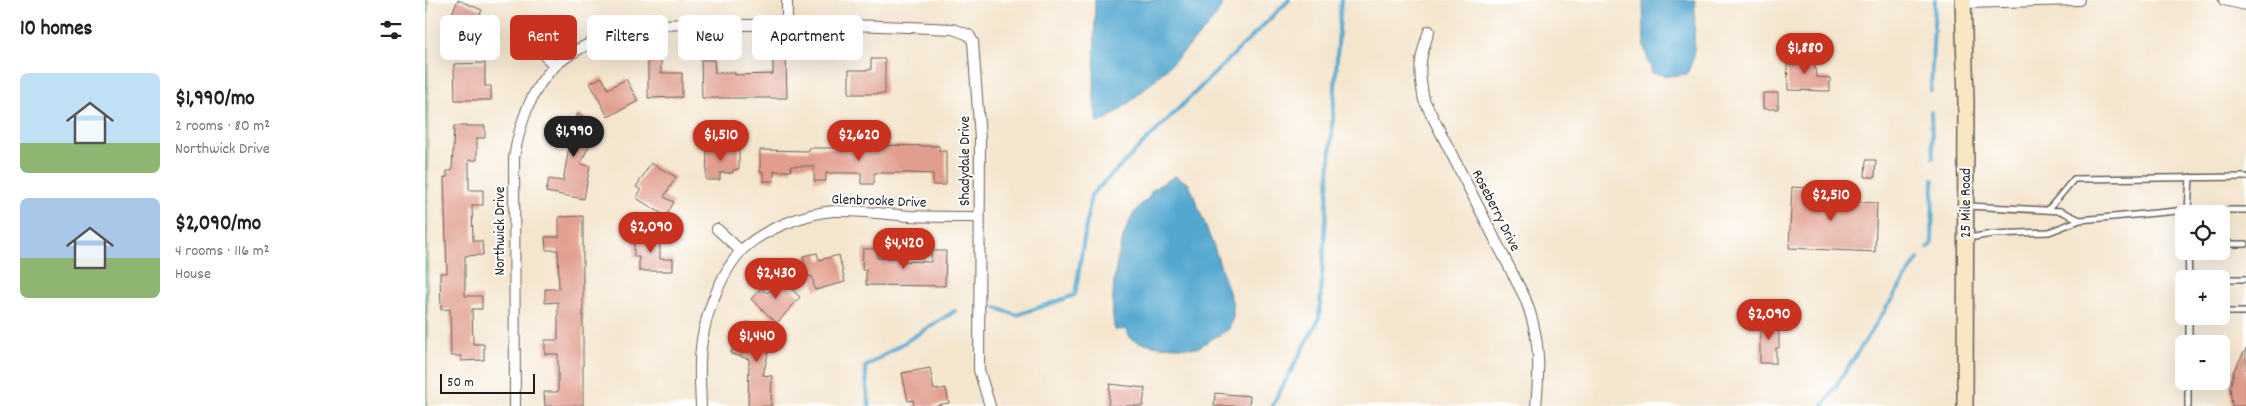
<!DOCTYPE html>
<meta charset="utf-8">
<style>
:root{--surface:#fff;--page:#f2f2f2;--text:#202124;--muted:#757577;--accent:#c8321e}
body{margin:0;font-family:Dekko,sans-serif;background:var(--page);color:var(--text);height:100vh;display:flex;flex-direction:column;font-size:19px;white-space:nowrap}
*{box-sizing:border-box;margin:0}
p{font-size:16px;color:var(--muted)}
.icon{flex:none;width:28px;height:28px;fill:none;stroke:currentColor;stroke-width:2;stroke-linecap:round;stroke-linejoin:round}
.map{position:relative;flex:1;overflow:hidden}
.details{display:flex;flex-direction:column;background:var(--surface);width:425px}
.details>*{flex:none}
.banner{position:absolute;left:15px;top:15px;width:475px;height:45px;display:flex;gap:10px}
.fabs{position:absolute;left:1750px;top:205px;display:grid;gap:10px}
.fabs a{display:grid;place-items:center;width:55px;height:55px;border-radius:8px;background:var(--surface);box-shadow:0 5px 20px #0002;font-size:25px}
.scale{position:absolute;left:15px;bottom:12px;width:95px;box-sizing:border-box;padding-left:5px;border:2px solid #1c1c1c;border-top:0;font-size:14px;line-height:18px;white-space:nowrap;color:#1c1c1c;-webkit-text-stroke:4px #fff;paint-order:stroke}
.price{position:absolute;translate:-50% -42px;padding:0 11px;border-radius:18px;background:var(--accent);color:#fff;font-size:16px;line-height:32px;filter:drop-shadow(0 1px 2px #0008)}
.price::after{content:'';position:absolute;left:50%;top:30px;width:15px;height:11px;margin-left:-8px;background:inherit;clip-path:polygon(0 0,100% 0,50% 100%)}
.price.current{background:#222;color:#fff}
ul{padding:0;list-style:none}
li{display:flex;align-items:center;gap:15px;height:125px;padding:0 20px}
li span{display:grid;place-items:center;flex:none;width:140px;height:100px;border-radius:8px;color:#555}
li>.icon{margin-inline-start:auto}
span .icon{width:60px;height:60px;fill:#fffc;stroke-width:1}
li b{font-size:21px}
h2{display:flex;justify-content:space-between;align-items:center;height:60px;padding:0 20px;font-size:21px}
.tag{padding:0 18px;border-radius:8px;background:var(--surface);box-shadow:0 5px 20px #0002;font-size:18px;line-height:45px}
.tag.current{background:var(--accent);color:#fff}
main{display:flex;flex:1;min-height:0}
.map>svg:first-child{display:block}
</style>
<main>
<section class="details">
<h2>10 homes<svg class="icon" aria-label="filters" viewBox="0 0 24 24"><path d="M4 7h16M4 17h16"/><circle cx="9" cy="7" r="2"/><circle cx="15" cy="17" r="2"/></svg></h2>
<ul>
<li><span style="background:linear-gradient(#bfe0f5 70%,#8fb573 0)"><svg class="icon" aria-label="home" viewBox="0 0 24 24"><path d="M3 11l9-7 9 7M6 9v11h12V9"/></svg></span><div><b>$1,990/mo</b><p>2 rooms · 80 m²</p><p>Northwick Drive</p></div></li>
<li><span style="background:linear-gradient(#a9c7e8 60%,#8fb573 0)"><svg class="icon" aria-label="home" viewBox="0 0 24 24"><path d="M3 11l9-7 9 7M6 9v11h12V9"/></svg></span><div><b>$2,090/mo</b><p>4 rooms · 116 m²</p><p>House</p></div></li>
</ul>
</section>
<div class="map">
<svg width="1821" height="406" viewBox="0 0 1821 406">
<rect width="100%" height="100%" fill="#fff"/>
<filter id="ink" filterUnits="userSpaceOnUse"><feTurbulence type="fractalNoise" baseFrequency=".02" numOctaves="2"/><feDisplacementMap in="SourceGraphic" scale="10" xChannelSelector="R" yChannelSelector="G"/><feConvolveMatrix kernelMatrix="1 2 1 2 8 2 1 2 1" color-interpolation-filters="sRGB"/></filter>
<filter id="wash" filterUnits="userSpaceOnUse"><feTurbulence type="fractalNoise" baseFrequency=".0096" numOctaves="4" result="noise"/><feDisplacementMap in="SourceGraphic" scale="20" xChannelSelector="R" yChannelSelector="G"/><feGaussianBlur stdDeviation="1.12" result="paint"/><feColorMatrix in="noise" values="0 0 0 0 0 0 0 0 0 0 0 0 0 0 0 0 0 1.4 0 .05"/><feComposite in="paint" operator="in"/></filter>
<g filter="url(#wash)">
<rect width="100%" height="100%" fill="#f4e5cd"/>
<path fill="#70be87" stroke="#466d52" d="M0 0H3L2 406H0Z"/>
<path fill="#53a7cf" stroke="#386276" d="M670 0H799C796 9 789 19 783 26 766 46 695 117 673 123L669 104Z
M1218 0H1270L1269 56 1262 74 1244 76 1227 73 1219 46Z
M750 176 764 184 790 250 808 304V317L804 329 772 348 734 346 714 342 706 339 701 329 690 330C682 301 694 214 723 199L727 190Z"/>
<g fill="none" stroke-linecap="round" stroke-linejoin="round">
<path stroke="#53a7cf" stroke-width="4" d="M1506 91 1510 0
M1506 112 1508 158
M1503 248 1507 244 1508 180
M571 308 592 315 650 295 666 195 864 0
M444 406 440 367 530 311
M847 406 894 319 916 0
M1398 406 1493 259"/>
</g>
<g id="blocks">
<path fill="#e19d8d" d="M33 0 57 10 51 24 57 27 51 41 20 28Z
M1370 56 1389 57 1391 77 1405 78V91L1363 90 1362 58H1370Z
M223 59H236V73H257V97L223 98Z
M446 59H460V94H424V70H446Z
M276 60H289L290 73H310V75L348 74V60H361L362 98H277Z
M60 63V86H66V100H30L29 64Z
M177 77 183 89 201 79 213 101 183 117 165 83Z
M1338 93H1353V109H1338Z
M153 114 175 125 155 164 165 166 159 199 121 192 124 179 138 181 144 147 126 138 131 126 144 132Z
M29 126H60V138H52V160H44V190H58V205H47L48 241H57L58 255 40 256V296H57V309H47L48 344H59V360L36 361V356H26L25 309 16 310 15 273H22L19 178 22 177V171H27Z
M443 145 514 146V151H521V185H508V174L485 173H449V184H436V173H401V181H389V166H366V171H349V181H338V172H335V150L384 151V148H422V150H443Z
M282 147H314V169L308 170V173H295V180H281Z
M1441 160H1451L1450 177H1440Z
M226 163 251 177 239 197 249 202 241 216 211 198 216 190 211 187Z
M1367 187 1417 190 1416 201 1452 203 1450 252 1364 248Z
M158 216V405L120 406 119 392H133V354H120V340H133V302L120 303V289H134L133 250H121L120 237H134V217Z
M209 235H235V259H248V271H214V257H209Z
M438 249H452V258H472V261L506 262V251H521L520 286 441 285V270H437Z
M392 253 394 260 414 255 420 282 390 290 387 276 383 277 378 256Z
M356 279 375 297 352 323 326 299 336 288 342 293Z
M1335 321H1354V348H1351V363H1335Z
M322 322 349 329 338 375 347 376 346 406H323L324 359 306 354 310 340 318 342Z
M1821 349V406H1807L1805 388 1809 370Z
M505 368 509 390 521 388 524 403 507 406H489L488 400 483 401 477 373Z
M685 384 720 388 718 406H683Z
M790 393 825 396 824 406H789Z"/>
</g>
</g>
<g filter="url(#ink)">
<use href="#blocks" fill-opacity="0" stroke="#68625a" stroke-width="1"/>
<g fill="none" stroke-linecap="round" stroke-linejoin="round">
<g stroke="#68625a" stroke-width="8">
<path id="lane" d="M1543 206 1636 211 1655 220
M1623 210 1649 179 1821 177
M1763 213V210H1821
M1543 238 1567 234 1624 232 1655 220 1763 210 1765 177
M1796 244H1821
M1763 251 1764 279
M1764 279H1821
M1796 312H1821
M1764 344V316
M1763 406V381"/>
</g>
<g stroke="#68625a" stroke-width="12">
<path id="street" d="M1799 0 1821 5
M1538 3 1654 0
M362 24V0
M1004 31C994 60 993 70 999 100L1100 298C1115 336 1115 365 1111 406
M104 41 130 66
M292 229 316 251
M90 406 89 158C94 126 106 88 130 66 147 50 183 33 205 29 241 22 279 25 315 25 386 24 457 25 528 29L544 35 548 42 555 139 554 370 565 406
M276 406C275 381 273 355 279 330 284 306 299 269 316 251 336 230 381 213 409 211 435 210 460 214 485 216 508 217 531 217 554 217"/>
</g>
<g stroke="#68625a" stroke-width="18">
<path id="secondary" d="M1538 0 1541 101 1540 406"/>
</g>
<use href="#lane" stroke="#fff" stroke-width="5"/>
<use href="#street" stroke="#fff" stroke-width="10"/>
<use href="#secondary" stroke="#f9e7c3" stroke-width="15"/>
</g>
</g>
<g text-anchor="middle" stroke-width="4" stroke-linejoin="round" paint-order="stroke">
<g font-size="15" fill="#1c1c1c" stroke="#fff">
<text transform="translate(539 161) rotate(-90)" y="5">Shadydale Drive</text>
<text transform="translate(454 200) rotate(2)" y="5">Glenbrooke Drive</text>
<text transform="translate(1540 203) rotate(-90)" y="5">25 Mile Road</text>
<text transform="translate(1072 210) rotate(63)" y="5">Roseberry Drive</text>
<text transform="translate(74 231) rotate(-90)" y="5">Northwick Drive</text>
</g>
</g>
</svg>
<div class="fabs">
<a><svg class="icon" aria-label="locate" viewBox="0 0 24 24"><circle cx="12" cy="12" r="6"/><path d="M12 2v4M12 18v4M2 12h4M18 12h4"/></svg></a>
<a>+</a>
<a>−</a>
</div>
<div class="scale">50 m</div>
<b class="price" style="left:1380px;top:75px">$1,880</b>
<b class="price current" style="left:149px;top:158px">$1,990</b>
<b class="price" style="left:296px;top:162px">$1,510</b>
<b class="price" style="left:434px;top:162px">$2,620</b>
<b class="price" style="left:1406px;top:222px">$2,510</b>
<b class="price" style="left:226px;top:254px">$2,090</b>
<b class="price" style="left:479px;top:270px">$4,420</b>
<b class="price" style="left:351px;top:300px">$2,430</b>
<b class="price" style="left:1344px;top:341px">$2,090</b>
<b class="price" style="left:332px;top:363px">$1,440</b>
<div class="banner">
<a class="tag">Buy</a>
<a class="tag current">Rent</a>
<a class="tag">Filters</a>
<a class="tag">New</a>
<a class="tag">Apartment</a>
</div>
</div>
</main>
